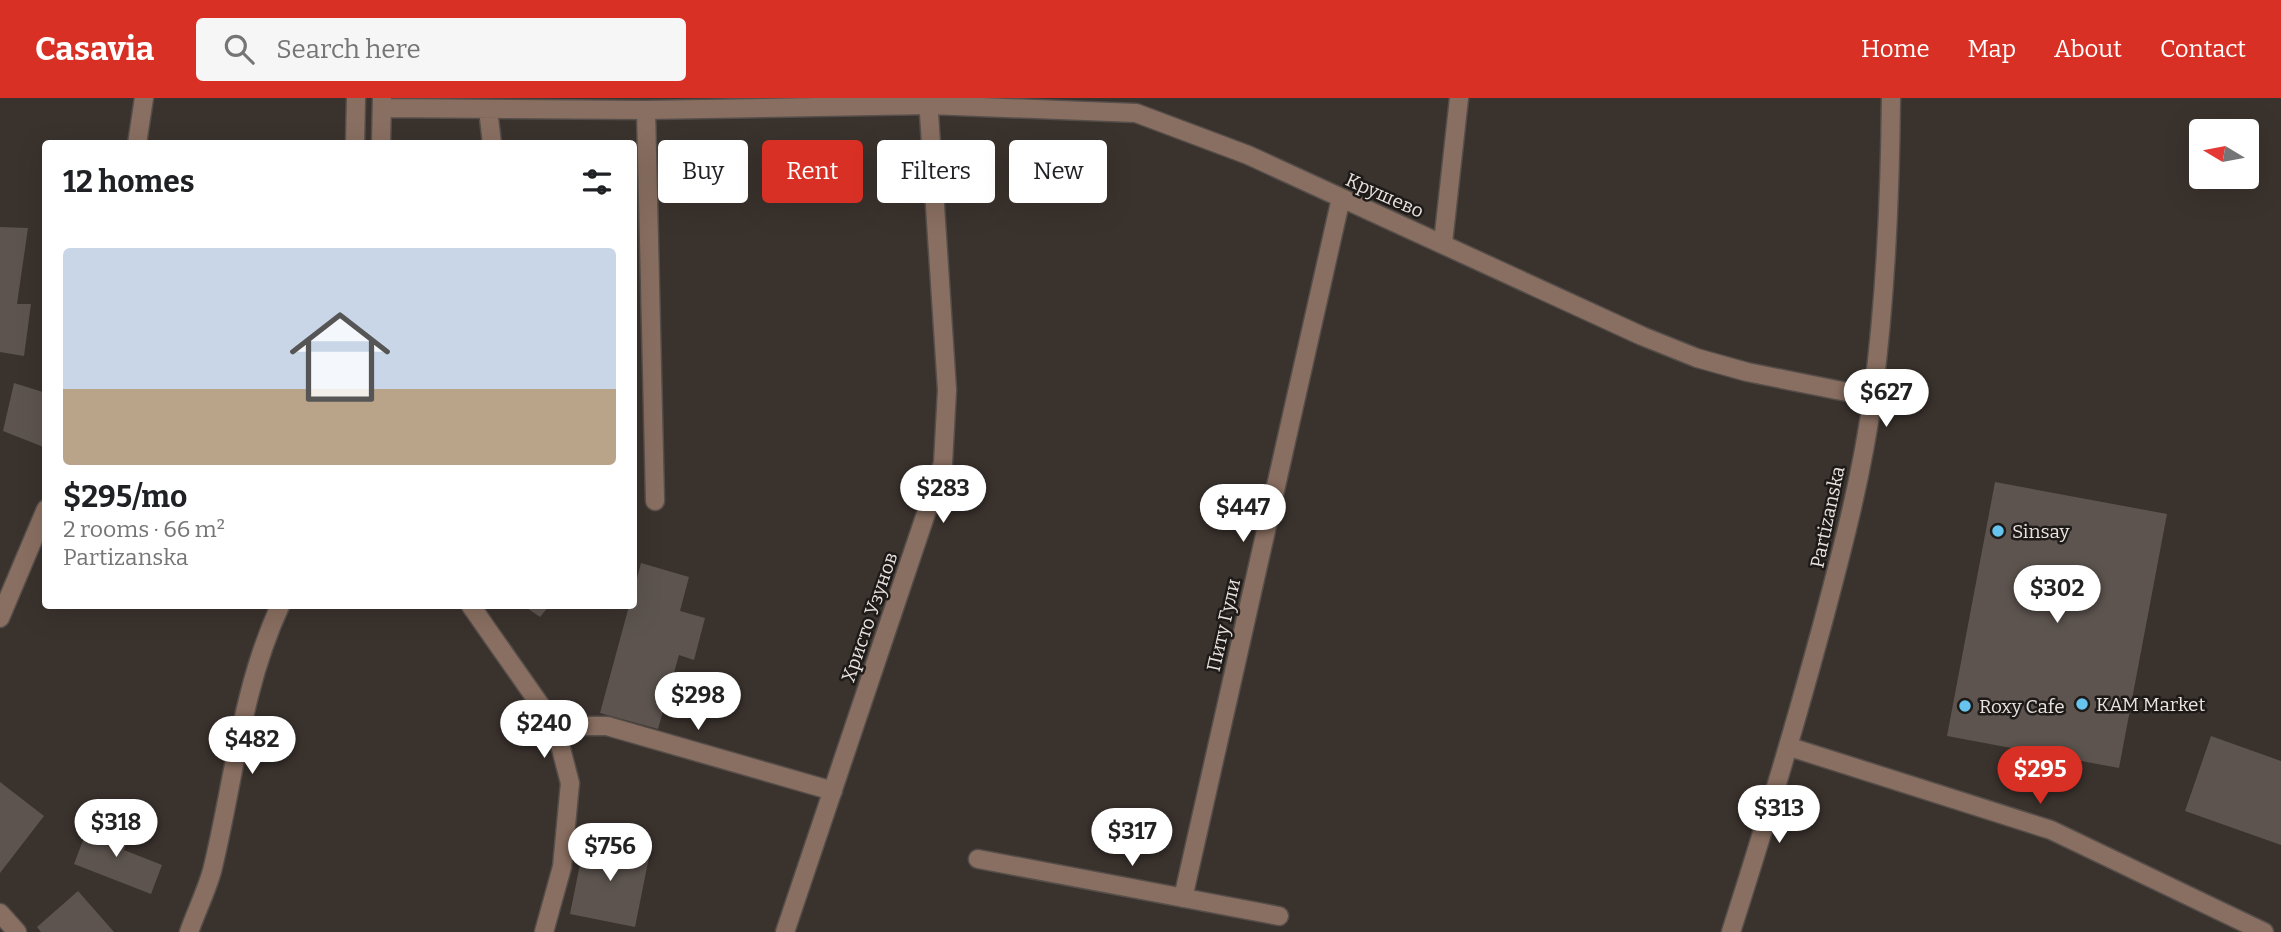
<!DOCTYPE html>
<meta charset="utf-8">
<style>
:root{--surface:#fff;--page:#f6f6f6;--text:#202124;--muted:#757577;--accent:#d93025}
body{margin:0;font-family:Bitter,serif;background:var(--page);color:var(--text);height:100vh;display:flex;flex-direction:column;font-size:26px;white-space:nowrap}
*{box-sizing:border-box;margin:0}
p{font-size:23px;color:var(--muted)}
.icon{flex:none;width:38px;height:38px;fill:none;stroke:currentColor;stroke-width:2;stroke-linecap:round;stroke-linejoin:round}
.map{position:relative;flex:1;overflow:hidden}
.details{position:absolute;left:42px;top:42px;width:595px;height:469px;display:flex;flex-direction:column;background:var(--surface);border-radius:7px;box-shadow:0 7px 28px #0002}
.details>*{flex:none}
.top-card{position:absolute;left:658px;top:42px;width:665px;height:63px;display:flex;gap:14px}
.needle{width:46px;rotate:280deg}
.controls{position:absolute;left:2189px;top:21px;display:grid;gap:14px}
.controls a{display:grid;place-items:center;width:70px;height:70px;border-radius:7px;background:var(--surface);box-shadow:0 7px 28px #0002;font-size:35px}
.price{position:absolute;translate:-50% -60px;padding:0 16px;border-radius:24px;background:#fff;color:#222;font-size:23px;line-height:46px;filter:drop-shadow(0 2px 4px #0008)}
.price::after{content:'';position:absolute;left:50%;top:42px;width:21px;height:16px;margin-left:-10px;background:inherit;clip-path:polygon(0 0,100% 0,50% 100%)}
.price.selected{background:var(--accent);color:#fff}
ul{padding:0;list-style:none}
li{display:grid;align-content:center;gap:14px;height:371px;padding:0 21px}
li span{display:grid;place-items:center;height:217px;border-radius:7px;color:#555}
li>.icon{margin-inline-start:auto}
span .icon{width:126px;height:126px;fill:#fffc;stroke-width:1}
li b{font-size:30px}
h2{display:flex;justify-content:space-between;align-items:center;height:84px;padding:0 21px;font-size:30px}
.tag{padding:0 24px;border-radius:7px;background:var(--surface);box-shadow:0 7px 28px #0002;font-size:24px;line-height:63px}
.tag.selected{background:var(--accent);color:#fff}
header{display:flex;align-items:center;gap:42px;box-sizing:border-box;height:98px;padding:0 35px;background:var(--accent);color:#fff}
header strong{font-size:33px}
nav{display:flex;gap:38px;margin-inline-start:auto;font-size:24px}
.search{width:490px;height:63px;background:var(--page);display:flex;align-items:center;gap:18px;box-sizing:border-box;padding:0 24px;border-radius:7px;color:var(--muted);font-size:26px}
.map>svg:first-child{display:block}
</style>
<header>
<strong>Casavia</strong>
<div class="search"><svg class="icon" aria-label="search" viewBox="0 0 24 24"><circle cx="10" cy="10" r="6"/><path d="M15 15l6 6"/></svg>Search here</div>
<nav><a>Home</a><a>Map</a><a>About</a><a>Contact</a></nav>
</header>
<div class="map">
<svg width="2281" height="834" viewBox="0 0 2281 834">
<rect width="100%" height="100%" fill="#3a322d"/>
<path fill="#5d544f" d="M0 129 28 130 17 206H31L24 258 0 254Z
M14 285 46 295V350L3 333Z
M1995 384 2167 416 2119 670 1947 638Z
M641 465 689 479 680 513 705 520 694 562 679 557 658 631 600 615 629 508H634V492Z
M524 508H549L540 519Z
M2211 638 2281 663V747L2185 713Z
M0 684 44 718 0 775Z
M90 724 129 738 124 752 162 767 151 796 74 766Z
M585 741 650 754 635 829 570 816Z
M78 793 114 834H41L37 829Z"/>
<g fill="none" stroke-linecap="round" stroke-linejoin="round">
<g stroke="#564e4a" stroke-width="21">
<path id="minor" d="M382 10 646 12 930 7 1136 15 1248 57 1642 238 1697 260 1747 274 1872 299
M488 11 492 46
M646 12 655 403
M137 46 144 0
M355 46 356 0
M381 46 382 0
M1443 145 1459 0
M471 508 555 628 570 685 562 769 544 834
M0 520 46 411
M555 628H607L833 693
M1790 649 2051 732 2264 834
M978 761 1279 818
M1183 800 1341 100
M0 815 17 834
M189 834C196 814 206 794 212 773 234 684 241 592 280 508
M785 834 943 365 947 292 928 0
M1731 834C1764 731 1795 628 1823 524 1843 449 1863 373 1873 296 1886 198 1890 99 1891 0"/>
</g>
<use href="#minor" stroke="#896f61" stroke-width="18"/>
</g>
<g fill="#66c4ef" stroke="#1e1a18" stroke-width="2.5">
<circle cx="1998" cy="433" r="7"/>
<circle cx="2082" cy="606" r="7"/>
<circle cx="1965" cy="608" r="7"/>
</g>
<g text-anchor="middle" stroke-width="5" stroke-linejoin="round" paint-order="stroke">
<g font-size="19" fill="#e8e3e0" stroke="#1e1a18">
<text transform="translate(1385 97) rotate(24)" y="7">Крушево</text>
<text transform="translate(1827 419) rotate(-78)" y="7">Partizanska</text>
<text transform="translate(869 519) rotate(-71)" y="7">Христо Узунов</text>
<text transform="translate(1223 527) rotate(-77)" y="7">Питу Гули</text>
</g>
<g font-size="19" fill="#e8e3e0" stroke="#1e1a18" text-anchor="start">
<text x="2012" y="440">Sinsay</text>
<text x="2096" y="613">KAM Market</text>
<text x="1979" y="615">Roxy Cafe</text>
</g>
</g>
</svg>
<div class="controls">
<a><svg class="needle" viewBox="-14 -14 28 28"><path d="M0-13l5 13h-10z" fill="#e53935"/><path d="M0 13l5-13h-10z" fill="#757577"/></svg></a>
</div>
<b class="price" style="left:1886px;top:331px">$627</b>
<b class="price" style="left:943px;top:427px">$283</b>
<b class="price" style="left:1243px;top:446px">$447</b>
<b class="price" style="left:2057px;top:527px">$302</b>
<b class="price" style="left:698px;top:634px">$298</b>
<b class="price" style="left:544px;top:662px">$240</b>
<b class="price" style="left:252px;top:678px">$482</b>
<b class="price selected" style="left:2040px;top:708px">$295</b>
<b class="price" style="left:1779px;top:747px">$313</b>
<b class="price" style="left:116px;top:761px">$318</b>
<b class="price" style="left:1132px;top:770px">$317</b>
<b class="price" style="left:610px;top:785px">$756</b>
<div class="top-card">
<a class="tag">Buy</a>
<a class="tag selected">Rent</a>
<a class="tag">Filters</a>
<a class="tag">New</a>
</div>
<section class="details">
<h2>12 homes<svg class="icon" aria-label="filters" viewBox="0 0 24 24"><path d="M4 7h16M4 17h16"/><circle cx="9" cy="7" r="2"/><circle cx="15" cy="17" r="2"/></svg></h2>
<ul>
<li><span style="background:linear-gradient(#c9d6e8 65%,#b9a48a 0)"><svg class="icon" aria-label="home" viewBox="0 0 24 24"><path d="M3 11l9-7 9 7M6 9v11h12V9"/></svg></span><div><b>$295/mo</b><p>2 rooms · 66 m²</p><p>Partizanska</p></div></li>
</ul>
</section>
</div>
